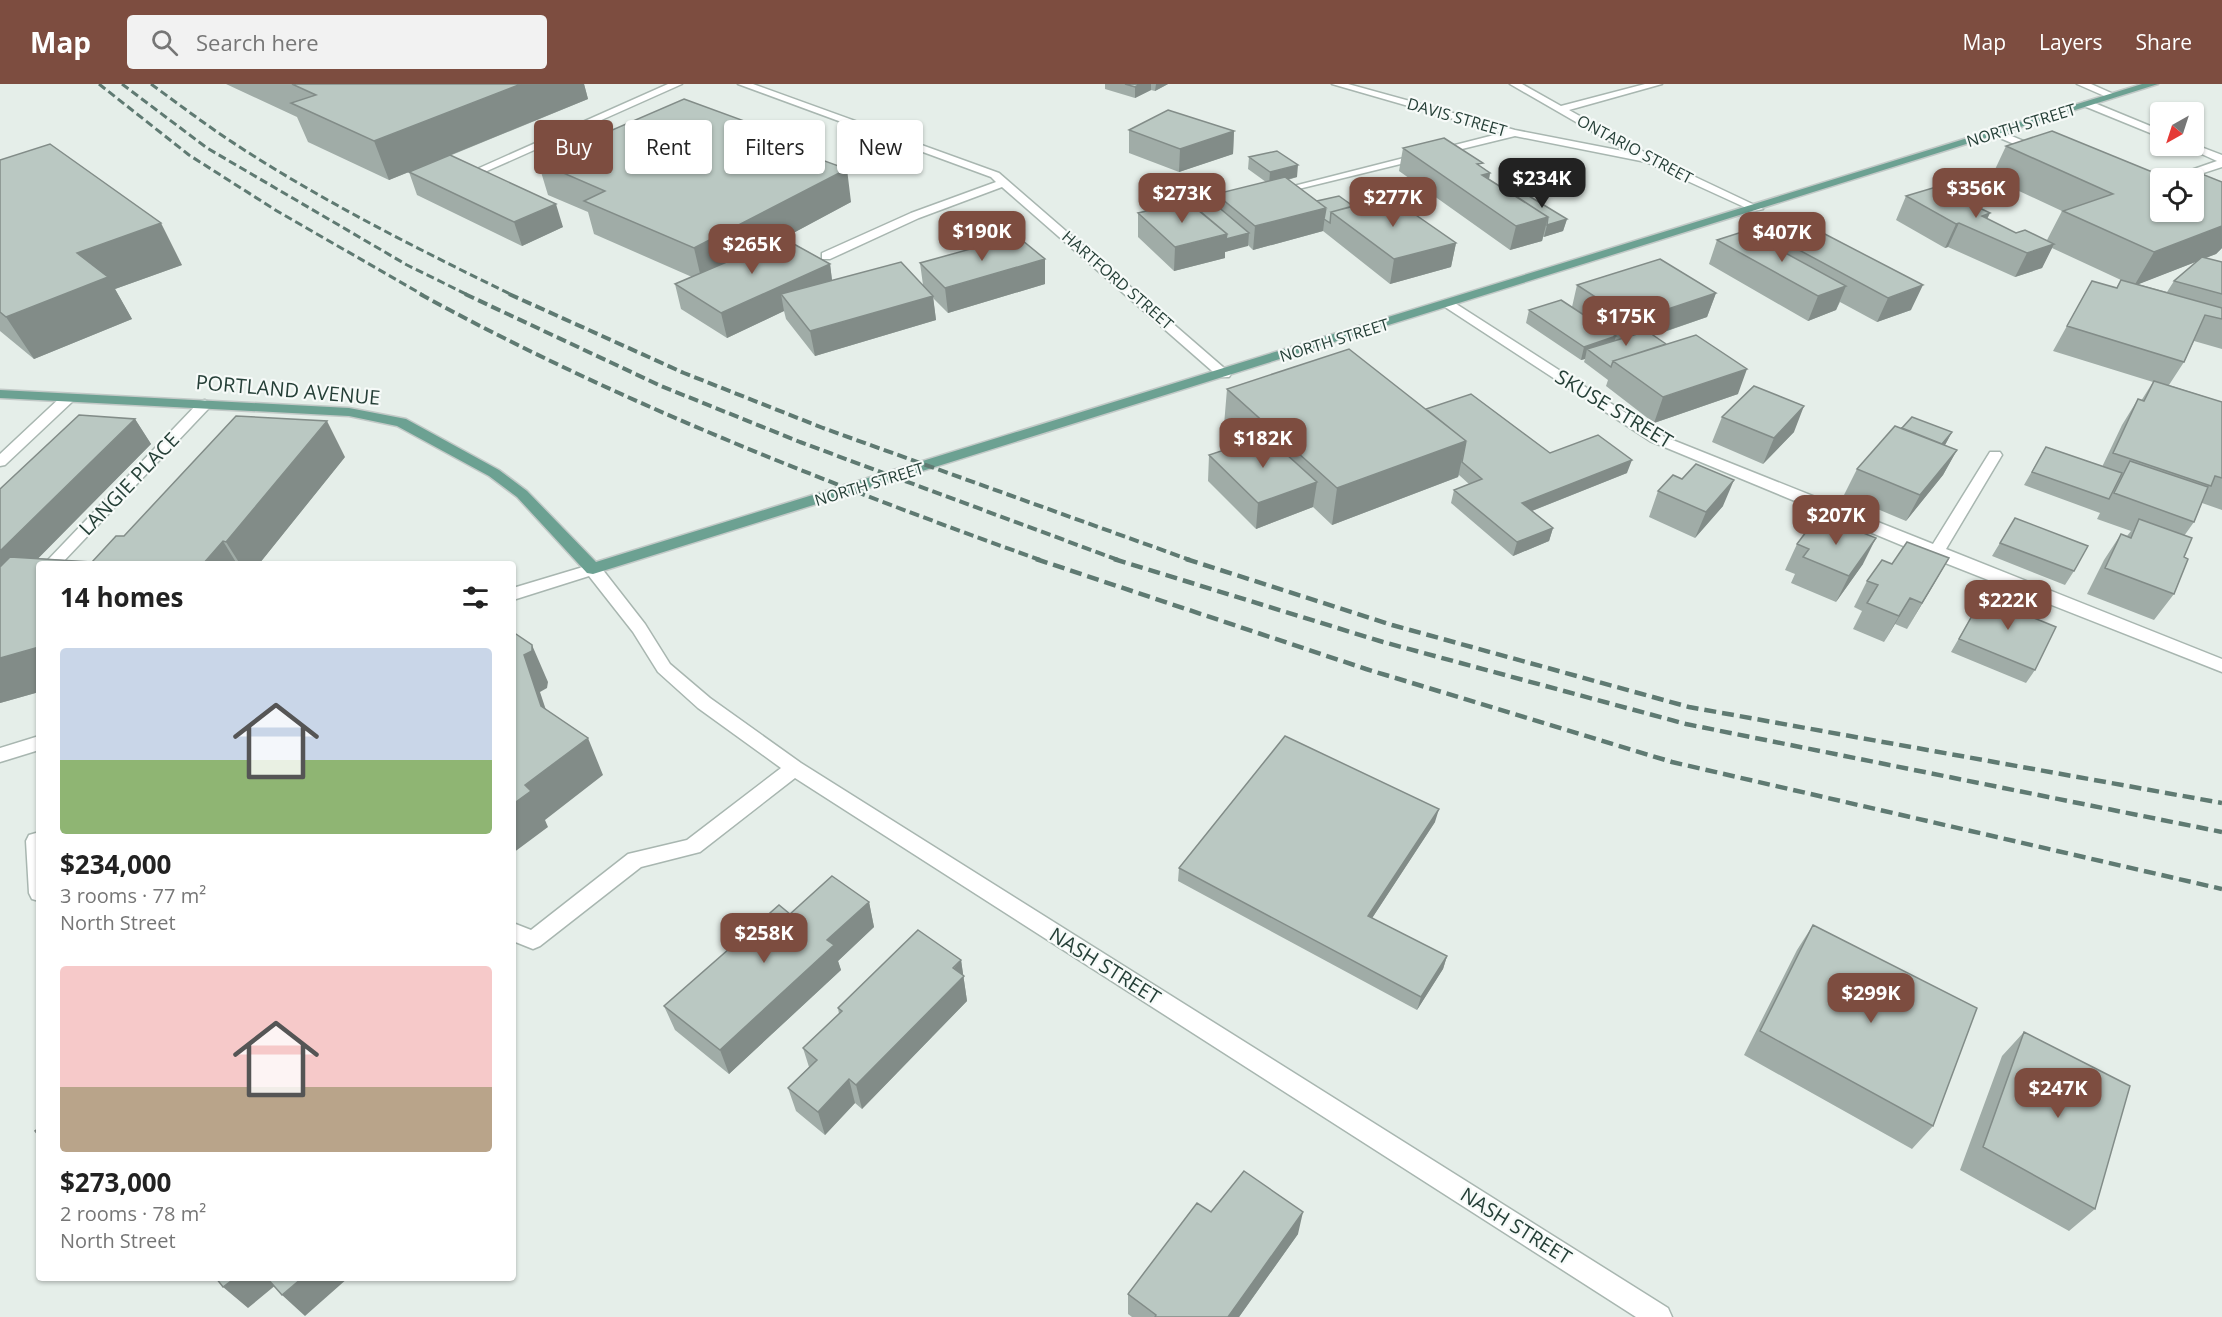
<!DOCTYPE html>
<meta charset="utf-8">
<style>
:root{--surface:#fff;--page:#f2f2f2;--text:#222;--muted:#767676;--accent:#7d4d40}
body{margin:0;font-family:"Open Sans",sans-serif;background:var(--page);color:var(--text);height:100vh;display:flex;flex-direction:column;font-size:22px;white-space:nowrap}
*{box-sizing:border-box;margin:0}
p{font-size:20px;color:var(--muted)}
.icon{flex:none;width:33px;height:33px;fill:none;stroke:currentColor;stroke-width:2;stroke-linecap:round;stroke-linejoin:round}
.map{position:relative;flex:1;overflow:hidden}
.details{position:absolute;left:36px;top:477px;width:480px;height:720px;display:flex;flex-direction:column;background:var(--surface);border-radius:6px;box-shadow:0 2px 4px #0004}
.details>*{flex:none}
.guide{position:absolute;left:534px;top:36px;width:570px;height:54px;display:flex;gap:12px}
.needle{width:39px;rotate:219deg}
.controls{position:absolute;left:2150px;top:18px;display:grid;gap:12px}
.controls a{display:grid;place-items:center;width:54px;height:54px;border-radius:6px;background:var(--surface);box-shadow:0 2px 4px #0004;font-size:30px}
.price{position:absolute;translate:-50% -51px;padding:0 14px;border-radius:12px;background:var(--accent);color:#fff;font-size:20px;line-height:39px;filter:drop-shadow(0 2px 3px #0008)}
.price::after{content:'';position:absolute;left:50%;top:36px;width:18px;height:14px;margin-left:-9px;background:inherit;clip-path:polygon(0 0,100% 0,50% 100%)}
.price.on{background:#222;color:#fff}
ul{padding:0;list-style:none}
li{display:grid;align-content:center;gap:12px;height:318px;padding:0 24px}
li span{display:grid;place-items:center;height:186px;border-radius:6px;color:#555}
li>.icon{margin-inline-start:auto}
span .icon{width:108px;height:108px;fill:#fffc;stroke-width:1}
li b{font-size:26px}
h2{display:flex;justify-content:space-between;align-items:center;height:72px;padding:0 24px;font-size:26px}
.pill{padding:0 21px;border-radius:6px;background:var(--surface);box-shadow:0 2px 4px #0004;font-size:21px;line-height:54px}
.pill.on{background:var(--accent);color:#fff}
header{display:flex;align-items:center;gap:36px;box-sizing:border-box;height:84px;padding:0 30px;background:var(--accent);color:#fff}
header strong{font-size:28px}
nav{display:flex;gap:33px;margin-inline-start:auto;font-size:21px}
.search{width:420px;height:54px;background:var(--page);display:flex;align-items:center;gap:15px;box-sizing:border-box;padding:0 21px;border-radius:6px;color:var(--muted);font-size:22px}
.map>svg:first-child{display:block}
</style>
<header>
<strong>Map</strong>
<div class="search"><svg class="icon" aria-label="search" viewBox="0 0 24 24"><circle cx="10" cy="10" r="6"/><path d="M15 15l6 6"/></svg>Search here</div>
<nav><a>Map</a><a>Layers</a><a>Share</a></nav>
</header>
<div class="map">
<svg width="2222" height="1233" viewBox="0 0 2222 1233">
<rect width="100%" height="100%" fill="#e5eee9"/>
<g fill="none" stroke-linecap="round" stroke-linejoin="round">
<g stroke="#a8b6b0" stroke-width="3">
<path id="minor" d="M668 0H682L487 87 477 85Z
M738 0H753L999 89 1231 290 1229 293H1219L1002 103 919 134 830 175H822V169L911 129 996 98 991 93Z
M1332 0H1348L1515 46 1628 68 1510 0H1522L1561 22 1645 0H1662L1569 26 1653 73 1763 125 1753 127 1646 78 1515 52 1282 109V105L1502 49Z
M2077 0H2091L2118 12 2109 14Z
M2084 18H2092L2160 46V53L2084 22Z
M1997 46 2043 65 2045 67 2035 69 1993 51 1992 49Z
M2193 60 2222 71V83L2188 94H2173L2174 92 2217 77 2184 62Z
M1450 216 1660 351 1933 460 1990 368H2000L2002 371 1946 465 2222 575V588L1930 473 1650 357 1445 223 1444 220Z
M68 310 73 311V317L5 381 0 382V370L63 311Z
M205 316 212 320 210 323 61 480H44L200 317Z
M593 480 599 481 645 540 670 580 710 614 801 679 1668 1224 1672 1233H1636L795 694 700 768 641 783 540 862 533 865 513 857V839L531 846 628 770 687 756 781 684 698 624 658 588 633 548 589 492 513 516V504Z
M39 652V666L0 678V664Z
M36 749 39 750V817L32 815 29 809 26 757 29 751Z"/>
</g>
<g stroke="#c2c9c7" stroke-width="3">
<path id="major" d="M2142 0H2158L593 490 587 489 517 413 489 392 397 342 349 332 0 314V306L349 324 406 335 499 386 527 407 596 478Z"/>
</g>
<use href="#minor" fill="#fff" fill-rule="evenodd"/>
<use href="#major" fill="#6ca192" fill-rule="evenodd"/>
<path stroke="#5f7a72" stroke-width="3" stroke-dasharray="8 4" stroke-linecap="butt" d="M99 0 189 71 277 127 423 211
M122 0 207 64 407 181 468 211
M151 0C177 19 202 38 229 56 318 115 416 164 512 211"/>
<path stroke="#5f7a72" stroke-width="4" stroke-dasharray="10 4.5" stroke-linecap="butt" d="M420 210C617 318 829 400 1040 476
M465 210 661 302 800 358 1118 476
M509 210 684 289 823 344 1190 476"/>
<path stroke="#5f7a72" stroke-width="4.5" stroke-dasharray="12 6" stroke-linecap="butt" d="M1036 475 1366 585 1672 678 2222 805
M1114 475 1383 558 1686 640 2222 748
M1186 475 1392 541 1689 623 2222 719"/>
</g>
<path fill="#a0aca7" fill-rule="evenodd" d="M226 0H584L588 15 447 73 563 143 522 162 417 111 409 88 389 96 308 58 297 33Z
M1105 0H1168L1155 7 1151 6 1135 14 1105 5Z
M1129 46 1234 47 1233 70 1179 88 1129 69Z
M771 57 851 118 784 154 830 180 832 197 923 201 920 179 1045 175V200L948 229 933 214 936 236 815 272 786 235 784 227 727 254 681 225 675 200 692 193 594 150 588 128 548 111 538 78Z
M2006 62 2160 128 2222 98V164L2216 170 2205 174 2222 178V265L2194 257 2184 278 2169 301 2222 318V426L2202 419 2194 438 2184 452V473L2174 510 2154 536 2087 510 2104 476 2121 450 2127 452 2131 447 2097 435 2100 429 2024 401 2046 363 2102 383 2122 341 2138 315 2141 317 2153 298 2053 267 2092 197 2116 204 2121 196 2052 164 2042 184 2015 193 1948 163 1945 164 1896 136 1906 112 1987 135 2016 149 2047 156 2062 127 1991 94ZM2198 177 2174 197 2167 208 2138 200Z
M1403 64 1482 83 1490 89 1489 95 1514 111 1567 135 1563 147 1543 153 1542 157 1510 166 1399 87Z
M1249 73 1297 93 1288 96 1317 117 1353 122 1456 159 1451 183 1390 200 1323 147 1253 166 1248 161 1225 168V174L1174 187 1138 153V129L1198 126 1216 121V110L1266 98 1248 85Z
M0 76 182 181 115 205 132 235 34 275 0 247Z
M1762 146 1911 226 1877 238 1840 218 1836 226 1808 237 1709 180 1717 156 1759 155Z
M1577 201 1716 209 1707 233 1653 252 1738 310 1654 339 1606 302 1608 296 1584 278 1585 275 1581 276 1526 239 1529 226 1572 223Z
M1227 305 1426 325 1550 369 1627 389 1532 427 1553 444 1549 457 1513 472 1451 419 1454 406 1469 400 1459 391 1458 393 1332 441 1313 423 1256 445 1208 397 1209 371 1244 359 1224 341Z
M1722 333 1794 348 1763 380 1712 358Z
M135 335 151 360 38 474 92 478 124 452 345 373 259 480H39V608L0 619V405Z
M1902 344 1952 348 1945 361 1957 366 1943 391 1906 437 1844 411 1857 385Z
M1658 407 1723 422 1695 454 1649 433Z
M2015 434 2074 487 2065 501 1992 472Z
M1797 460 1863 480 1836 518 1791 499 1795 490 1785 486Z
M1949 474 1907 545 1895 540 1884 558 1853 545 1862 527 1854 523 1867 497 1892 480Z
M1986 507 2022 529 2035 586 2026 599 1951 568Z
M1435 738 1372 834 1447 872 1443 885 1417 926 1178 797 1179 784Z
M869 818 874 843 838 877 841 886 729 990 675 946 664 922 790 830Z
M1813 841 1933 1042 1912 1065 1744 971 1797 866Z
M961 876 967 917 862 1025 855 1019 825 1051 796 1027 788 1004 809 983 803 964 839 930 838 924Z
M2024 948 2095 1125 2069 1147 1960 1086 2002 972Z
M1211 1128 1298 1150 1239 1233H1132L1128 1230V1210Z"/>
<path fill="#828c88" d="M521 0H584L588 15 389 96 374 57Z
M1140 0H1151V6L1135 14V3Z
M1156 0H1168L1155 7Z
M769 46 774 78 756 52Z
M1234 47 1233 70 1179 88 1180 65Z
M1298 81 1297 93 1269 100 1270 88Z
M847 85 851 118 702 198 694 164Z
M1490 89 1486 112 1482 91Z
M556 120 563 143 522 162 514 138Z
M1326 124 1323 147 1253 166 1255 142Z
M1990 129 1981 148 1982 132Z
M1548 133 1542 157 1510 166 1516 142Z
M1567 135 1563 147 1544 153 1547 141Z
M161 139 182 181 115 205 132 235 34 275 6 233 77 169Z
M1959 139 1948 163 1945 164 1956 140Z
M2222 142V164L2216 170 2134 202 2154 168Z
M1249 149 1248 162 1225 168V174L1174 187 1175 163 1227 150Z
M1456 159 1451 183 1390 200 1394 175Z
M2054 160 2042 184 2015 193 2027 169Z
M1045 175V200L948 229 945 204Z
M830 180 833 204 781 210 784 227 727 254 721 229Z
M1923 201 1911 226 1877 238 1888 214Z
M1846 202 1836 226 1808 237 1818 212Z
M1716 209 1707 233 1625 261 1632 237Z
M933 212 936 236 815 272 810 247Z
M1616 252 1612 265H1587L1585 275 1581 276 1584 263Z
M1747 285 1738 310 1654 339 1663 313Z
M1804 322 1794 348 1763 380 1774 354Z
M135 335 151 360 11 502 0 488V467Z
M327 337 345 373 259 480H240L226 458Z
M1952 348 1945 361 1933 371Z
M1466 357 1458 393 1332 441 1337 404Z
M1957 366 1943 391 1906 437 1920 411Z
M1632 376 1627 389 1519 432 1522 419Z
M1734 396 1723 422 1695 454 1706 428Z
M1317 398 1313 423 1256 445 1258 419Z
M1553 444 1549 457 1513 472 1517 458Z
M1876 454 1863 480 1836 518 1849 492Z
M223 457 237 480H203Z
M1949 474 1934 500 1907 545 1922 519Z
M1910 514 1895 540 1884 558 1899 532Z
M532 561 548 598 547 604 540 608 557 659 541 622 524 571Z
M39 563V608L0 619V574Z
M588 654 603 691 545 736 548 743 513 769V720L525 701Z
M1439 725 1435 738 1365 845 1368 832Z
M869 818 874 843 838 877 841 886 729 990 720 966 827 856Z
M1447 872 1443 885 1417 926 1421 913Z
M961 876 967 917 862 1025 856 1001Z
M849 995 855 1019 825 1051 818 1028Z
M1303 1128 1298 1150 1239 1233H1228Z
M235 1194H271L277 1200 248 1224 223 1203Z
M302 1194H348L305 1232 282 1211Z"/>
<path fill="#bac8c2" stroke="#828c88" stroke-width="1.5" d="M292 0H521L374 57 291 19 316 11Z
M1125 0H1140L1135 3Z
M684 15 769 46 756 52 847 85 694 164 584 117 605 107 538 78Z
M1168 26 1234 47 1180 65 1129 46Z
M2052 47 2167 94H2160V128H2193V94H2189L2202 90 2222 98V142L2154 168 2063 127 2113 110 2006 62Z
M1444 54 1483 79 1477 80 1490 89 1482 91 1548 133 1516 142 1403 64Z
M50 60 161 139 77 169 108 193 6 233 0 228V76Z
M1277 67 1298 81 1270 88 1249 73Z
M450 71 556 120 514 138 409 88Z
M1285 93 1326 124 1255 142 1216 110Z
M1936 103 1990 129 1982 132 2016 149 2025 146 2054 160 2027 169 1959 139 1956 140 1906 112Z
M1524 109 1567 135 1547 141 1548 133 1514 111Z
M1339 112 1353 122 1331 128 1330 139 1324 135 1326 124 1317 117Z
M1390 113 1456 159 1394 175 1331 128Z
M1188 117 1227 150 1175 163 1138 129Z
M1216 121 1249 149 1226 155 1227 150 1198 126Z
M1796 135 1923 201 1888 214 1762 146Z
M1745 147 1846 202 1818 212 1717 156Z
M1017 152 1045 175 945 204 920 179Z
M783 154 830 180 721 229 675 200Z
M2202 173 2222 178V210L2174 197Z
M1660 175 1716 209 1632 237 1577 201Z
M901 178 933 212 810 247 781 210Z
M2121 196 2222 224V235L2205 231 2184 278 2067 242 2092 197 2117 204Z
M1561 216 1616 252 1584 263 1529 226Z
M1647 247 1666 260 1613 277 1611 283 1587 265Z
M1696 251 1747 285 1663 313 1613 277Z
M1349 265 1466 357 1337 404 1227 305Z
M2154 297 2222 318V394L2215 392 2211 402 2113 369 2138 315 2144 317Z
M1754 302 1804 322 1774 354 1722 333Z
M1471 310 1550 369 1598 351 1632 376 1522 419 1553 444 1517 458 1454 406 1482 395 1462 378 1466 357 1426 325Z
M79 331 135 335 0 467V405Z
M236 332 327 337 226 458 223 457 203 480H39V563L0 574V483L10 473 92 478 116 452H124Z
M1912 333 1952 348 1942 360 1902 344Z
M1895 342 1957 366 1920 411 1857 385Z
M1266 352 1317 398 1258 419 1209 371Z
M2046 363 2122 389 2109 415 2032 388Z
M2130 377 2208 403 2194 438 2114 409Z
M1696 380 1734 396 1706 428 1658 407 1673 391 1682 395Z
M2015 434 2088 462 2074 487 2000 459Z
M2139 435 2192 454 2184 473 2188 475 2174 510 2105 484 2121 450 2131 454Z
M1831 436 1876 454 1849 492 1803 473 1809 465 1797 460 1812 440 1825 445Z
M1907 458 1949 474 1922 519 1910 514 1899 532 1867 519 1878 501 1867 497 1882 476 1892 480Z
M1986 507 2026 523 2022 529 2056 543 2035 586 1959 555Z
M513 548 532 561V567L524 571 541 622 588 654 525 701 531 707 513 720Z
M1285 652 1439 725 1368 832 1447 872 1421 913 1179 784Z
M832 792 869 818 827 856 834 861 720 966 664 922 779 821 790 830Z
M1813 841 1977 924 1933 1042 1760 947Z
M918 846 961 876 953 884 964 892 856 1001 849 995 818 1028 788 1004 817 976 803 964 842 927 838 924Z
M2024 948 2130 1002 2095 1125 1983 1063Z
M39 1044V1052L35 1047Z
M1244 1087 1303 1128 1228 1233H1155L1156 1231 1128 1210 1197 1119 1211 1128Z
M216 1194H235L223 1203Z
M267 1194H302L282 1211Z"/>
<g text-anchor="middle" stroke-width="4.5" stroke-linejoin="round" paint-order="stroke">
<g font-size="16" fill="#253f37" stroke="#f6faf8">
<text transform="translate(1457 33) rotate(16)" y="6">DAVIS STREET</text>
<text transform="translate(2021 41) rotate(-17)" y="6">NORTH STREET</text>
<text transform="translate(1635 65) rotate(28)" y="6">ONTARIO STREET</text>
<text transform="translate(1118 196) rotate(41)" y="6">HARTFORD STREET</text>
<text transform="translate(1334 256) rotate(-17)" y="6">NORTH STREET</text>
<text transform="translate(869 400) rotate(-17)" y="6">NORTH STREET</text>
</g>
<g font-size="20" fill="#253f37" stroke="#f6faf8">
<text transform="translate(288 306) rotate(5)" y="7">PORTLAND AVENUE</text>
<text transform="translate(1614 325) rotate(31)" y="7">SKUSE STREET</text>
<text transform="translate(129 400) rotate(-46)" y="7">LANGIE PLACE</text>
<text transform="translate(1105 882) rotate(32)" y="7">NASH STREET</text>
<text transform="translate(1516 1142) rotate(32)" y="7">NASH STREET</text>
</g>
</g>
</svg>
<div class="controls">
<a><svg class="needle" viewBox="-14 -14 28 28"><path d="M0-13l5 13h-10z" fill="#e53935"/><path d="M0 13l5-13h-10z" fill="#767676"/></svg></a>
<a><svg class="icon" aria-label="locate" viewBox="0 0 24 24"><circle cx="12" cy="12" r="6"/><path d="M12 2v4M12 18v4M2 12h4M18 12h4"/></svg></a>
</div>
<b class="price on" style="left:1542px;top:125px">$234K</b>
<b class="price" style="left:1976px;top:135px">$356K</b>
<b class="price" style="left:1182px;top:140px">$273K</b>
<b class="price" style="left:1393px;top:144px">$277K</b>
<b class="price" style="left:982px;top:178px">$190K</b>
<b class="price" style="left:1782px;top:179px">$407K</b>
<b class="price" style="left:752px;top:191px">$265K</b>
<b class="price" style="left:1626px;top:263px">$175K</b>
<b class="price" style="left:1263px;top:385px">$182K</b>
<b class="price" style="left:1836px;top:462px">$207K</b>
<b class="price" style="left:2008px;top:547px">$222K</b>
<b class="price" style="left:764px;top:880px">$258K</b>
<b class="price" style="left:1871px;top:940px">$299K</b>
<b class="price" style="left:2058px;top:1035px">$247K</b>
<div class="guide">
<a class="pill on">Buy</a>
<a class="pill">Rent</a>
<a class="pill">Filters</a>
<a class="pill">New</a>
</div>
<section class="details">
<h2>14 homes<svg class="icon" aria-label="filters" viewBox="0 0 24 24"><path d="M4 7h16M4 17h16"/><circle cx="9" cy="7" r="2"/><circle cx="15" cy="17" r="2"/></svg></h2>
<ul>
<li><span style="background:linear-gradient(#c9d6e8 60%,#8fb573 0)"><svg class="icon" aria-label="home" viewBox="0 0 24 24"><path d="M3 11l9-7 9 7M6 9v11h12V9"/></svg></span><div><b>$234,000</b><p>3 rooms · 77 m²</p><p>North Street</p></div></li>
<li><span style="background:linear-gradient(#f6c9c9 65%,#b9a48a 0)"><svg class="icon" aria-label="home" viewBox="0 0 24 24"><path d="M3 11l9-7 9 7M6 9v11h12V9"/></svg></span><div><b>$273,000</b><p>2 rooms · 78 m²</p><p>North Street</p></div></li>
</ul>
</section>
</div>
